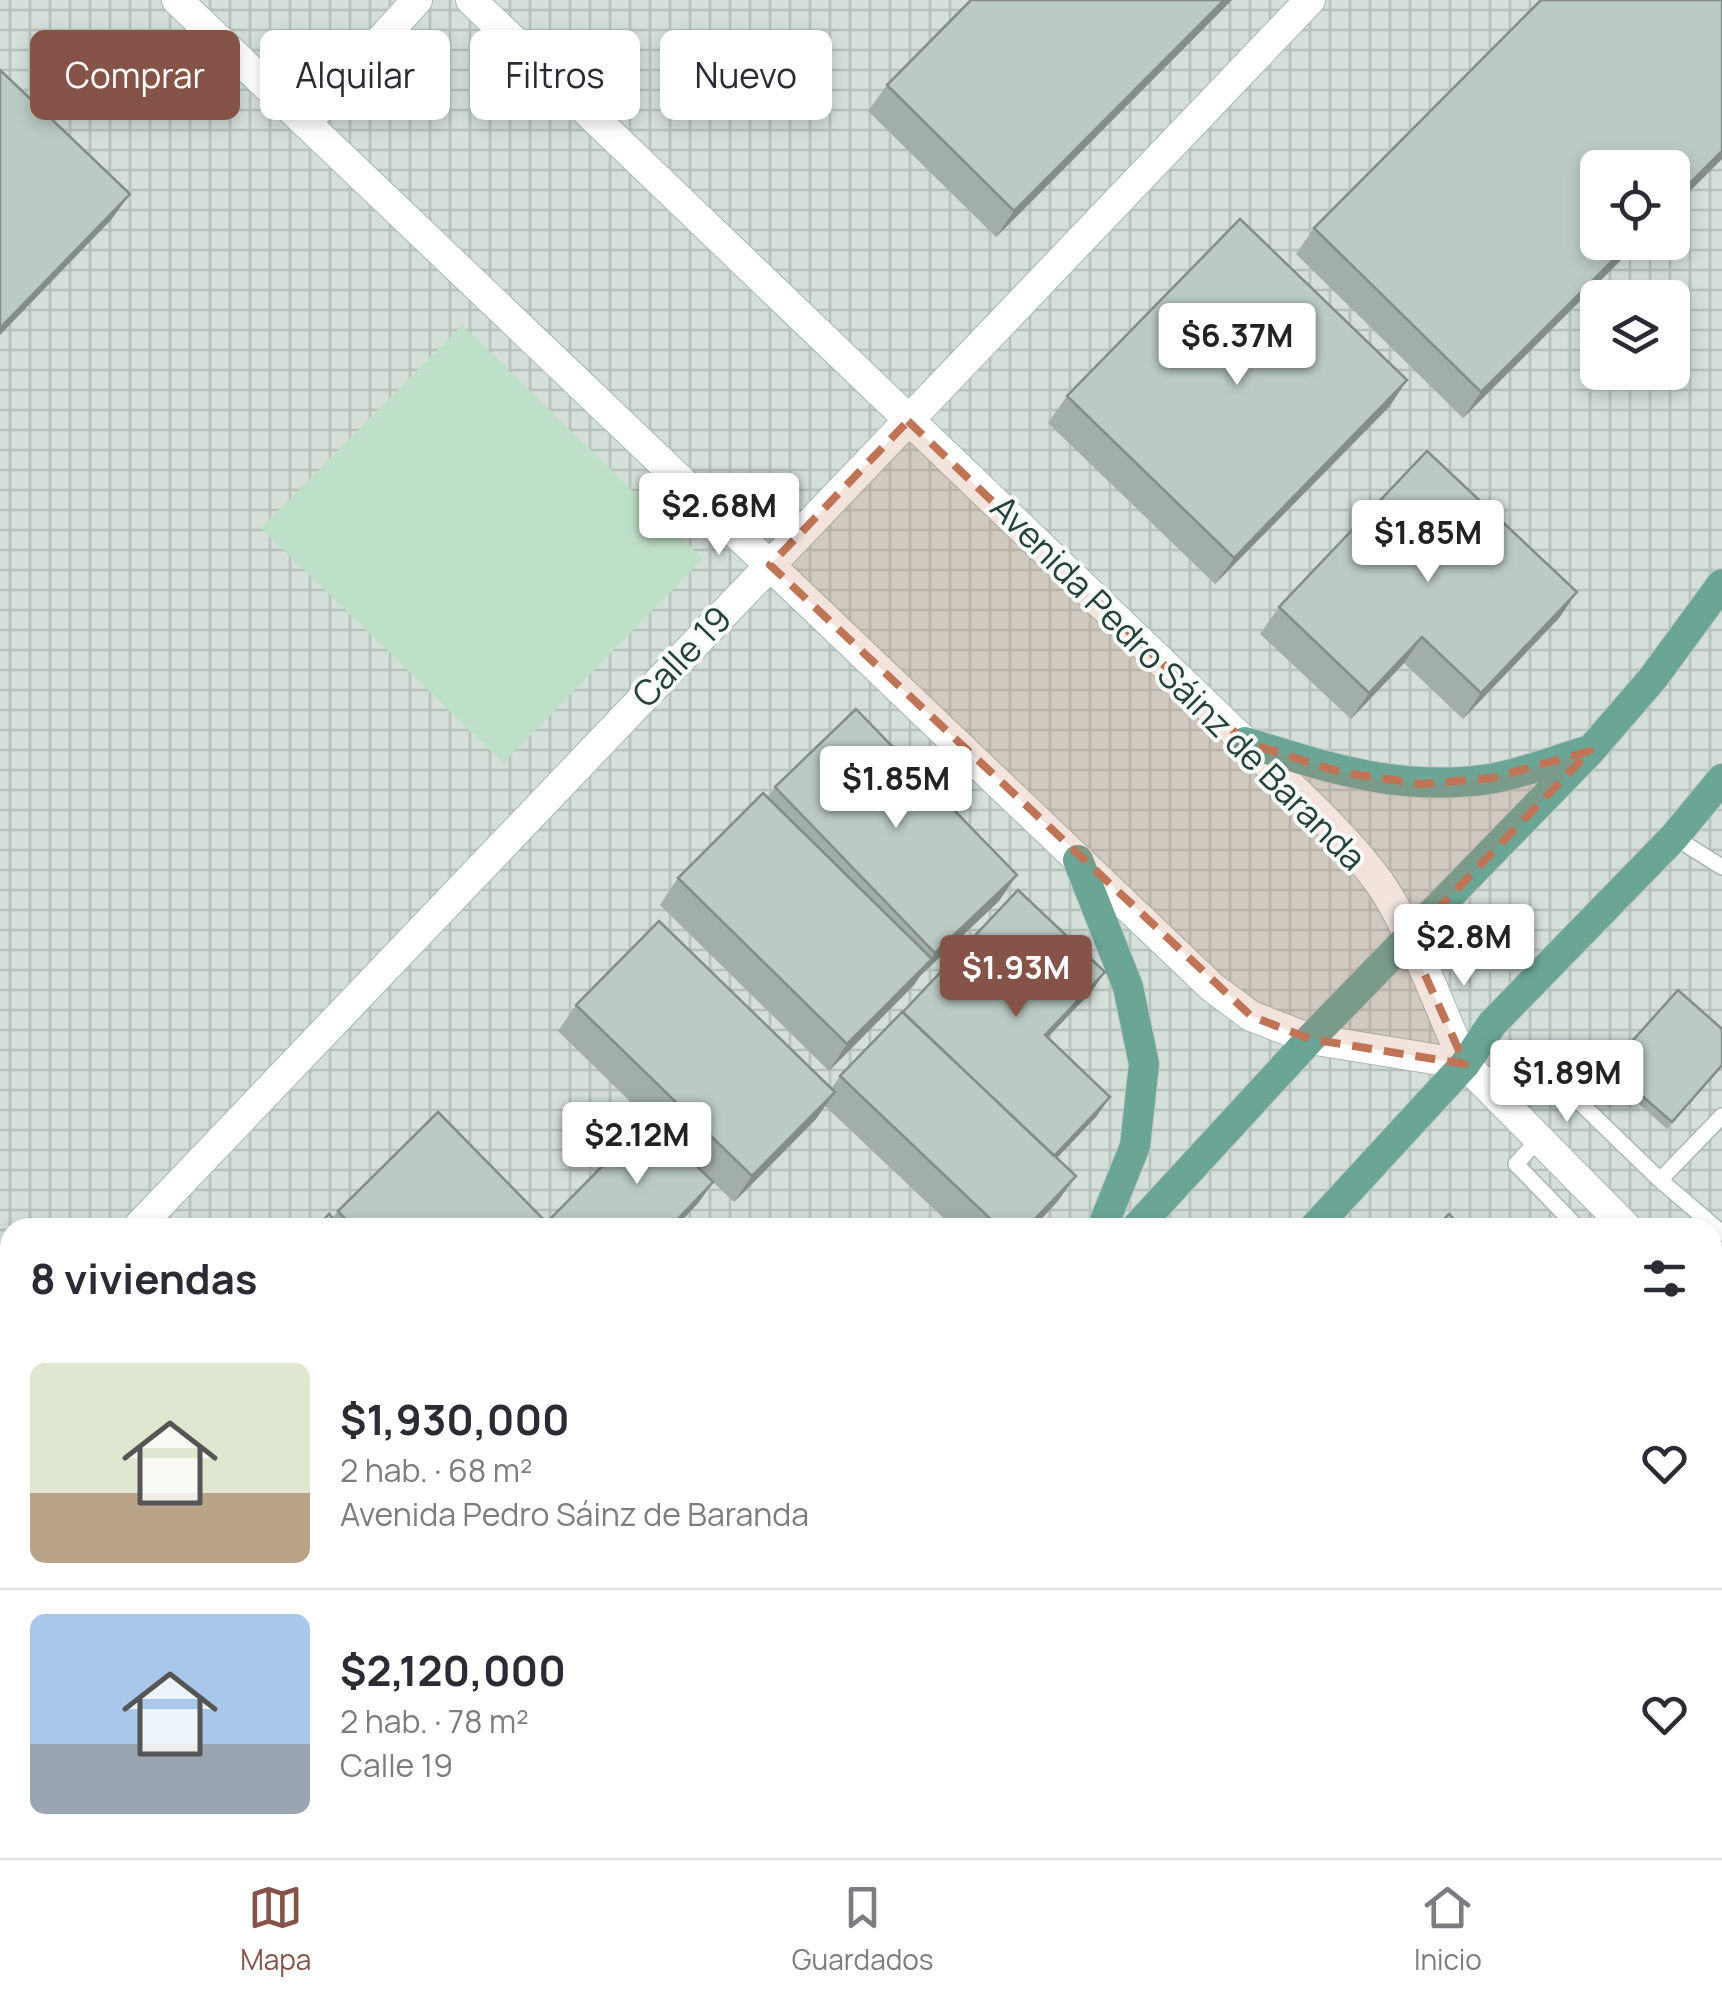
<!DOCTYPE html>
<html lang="es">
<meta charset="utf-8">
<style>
:root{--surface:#fff;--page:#f7f7f7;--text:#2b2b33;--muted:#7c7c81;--line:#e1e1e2;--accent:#855347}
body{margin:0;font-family:Manrope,sans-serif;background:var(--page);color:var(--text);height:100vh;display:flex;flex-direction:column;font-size:38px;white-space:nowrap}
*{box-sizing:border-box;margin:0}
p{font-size:32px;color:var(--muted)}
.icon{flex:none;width:55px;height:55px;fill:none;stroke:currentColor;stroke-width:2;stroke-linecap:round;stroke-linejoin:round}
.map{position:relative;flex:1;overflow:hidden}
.details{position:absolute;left:0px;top:1218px;width:1722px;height:642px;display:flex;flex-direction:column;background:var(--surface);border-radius:30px 30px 0 0;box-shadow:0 5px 15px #0003}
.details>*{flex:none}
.banner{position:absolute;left:30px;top:30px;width:1000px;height:90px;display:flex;gap:20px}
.controls{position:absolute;left:1580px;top:150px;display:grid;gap:20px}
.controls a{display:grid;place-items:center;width:110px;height:110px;border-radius:15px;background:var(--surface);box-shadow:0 5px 15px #0003;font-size:50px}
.price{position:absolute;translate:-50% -85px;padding:0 22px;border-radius:10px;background:#fff;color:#222;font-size:32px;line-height:65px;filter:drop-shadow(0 2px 5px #0008)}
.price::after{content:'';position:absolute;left:50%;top:60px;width:30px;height:22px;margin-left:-15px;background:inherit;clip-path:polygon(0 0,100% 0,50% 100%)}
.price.active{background:var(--accent);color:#fff}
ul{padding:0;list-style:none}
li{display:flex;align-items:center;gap:30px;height:250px;padding:0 30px}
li+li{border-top:2px solid var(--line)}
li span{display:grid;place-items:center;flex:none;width:280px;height:200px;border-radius:15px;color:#555}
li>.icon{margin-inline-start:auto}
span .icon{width:120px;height:120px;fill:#fffc;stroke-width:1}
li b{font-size:42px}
h2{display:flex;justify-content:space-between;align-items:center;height:120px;padding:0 30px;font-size:42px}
.tag{padding:0 35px;border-radius:15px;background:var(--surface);box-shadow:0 5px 15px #0003;font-size:35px;line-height:90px}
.tag.active{background:var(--accent);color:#fff}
.tab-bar{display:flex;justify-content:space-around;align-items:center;height:140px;border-top:2px solid var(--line);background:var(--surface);font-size:28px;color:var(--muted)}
.tab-bar a{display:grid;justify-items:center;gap:5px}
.tab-bar .active{color:var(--accent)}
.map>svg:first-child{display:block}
</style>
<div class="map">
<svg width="1722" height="1858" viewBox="0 0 1722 1858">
<defs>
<pattern id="industrial-grid" width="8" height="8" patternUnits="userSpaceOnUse" patternTransform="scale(2.5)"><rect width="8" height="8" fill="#d4dfda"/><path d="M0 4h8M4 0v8" fill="none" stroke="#b6c1bc"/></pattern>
</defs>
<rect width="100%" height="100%" fill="#e6efeb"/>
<path fill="url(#industrial-grid)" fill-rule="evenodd" d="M0 0H1722V1858H0ZM1598 168H1672V242H1598ZM1598 298H1672V372H1598ZM10 1228H1712V1850H10Z"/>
<path fill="#bfe0c8" d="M462 325 703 559 503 763 261 528Z"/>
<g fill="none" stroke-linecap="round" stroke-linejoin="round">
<g stroke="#a8b8b2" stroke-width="18">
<path id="service" d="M1674 837 1722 867
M1485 1086 1511 1058 1541 1065 1660 1180 1722 1233
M1539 1139 1516 1164 1578 1228
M1660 1180 1722 1116
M1712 1364 1722 1366
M955 1850 964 1858
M1427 1850 1435 1858
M812 1858 820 1850"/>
</g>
<g stroke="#a8b8b2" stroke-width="32">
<path id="minor" d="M306 123 417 0
M1465 1064 1627 1228
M137 1228 1310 0
M1712 1314 1722 1323
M0 1371 10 1361
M1006 1850 1014 1858"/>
</g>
<g stroke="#a8b8b2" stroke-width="32">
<path id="tertiary" d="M177 0 1212 987 1251 1016 1310 1039 1465 1064
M471 0 1245 742C1290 787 1341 830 1379 882 1412 929 1440 1010 1465 1064"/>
</g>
<g stroke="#c2cac8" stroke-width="32">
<path id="primary" d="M1245 742C1328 768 1401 792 1489 779 1522 774 1555 760 1587 751
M1078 860 1128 987 1144 1064 1135 1146 1102 1228
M1136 1228 1310 1039 1590 751 1653 678 1722 584
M1314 1228 1465 1064 1492 1024 1674 837 1722 779
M522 1858 529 1850
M727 1858 735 1850"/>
</g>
<use href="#service" stroke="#fff" stroke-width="15"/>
<use href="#minor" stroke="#fff" stroke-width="30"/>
<use href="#tertiary" stroke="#fff" stroke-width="30"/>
<use href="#primary" stroke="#6aa596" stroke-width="30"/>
</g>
<path fill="#a1aea9" d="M1232 0 996 237 868 111 887 85Z
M1722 0V159L1672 209 1598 242H1639L1463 418 1296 254 1314 228Z
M1407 380 1389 407 1215 584 1048 423 1067 396Z
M1577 592 1559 618 1463 719 1404 663 1351 719 1260 634 1279 607Z
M775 787 999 901 920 976 914 985 829 1071 660 905 678 878 768 797Z
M1105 972 1091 992 1048 1037 1110 1097 1096 1117 1057 1158 1076 1176 1057 1202 1033 1228H954L825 1106 816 1119 734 1202 713 1182 699 1202 675 1228H316L333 1218 338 1211 547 1222 649 1120 558 1031 576 1005 831 1089 840 1076Z
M1722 1029V1067L1667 1129 1604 1073 1609 1067Z
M1475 1850H1712L1722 1858H1483Z"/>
<path fill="#838d89" d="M1224 0H1232L996 237 1014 211Z
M1722 151V159L1672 209V201Z
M130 194 111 220 0 335V328Z
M1631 242H1639L1463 418 1481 392Z
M1407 380 1389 407 1215 584 1234 558Z
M1577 592 1559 618 1463 719 1481 693Z
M1422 637 1404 663 1351 719 1369 693Z
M1017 875 999 901 920 976 914 985 829 1071 847 1044 928 963 935 953Z
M1105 972 1091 992 1031 1055 1045 1035Z
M835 1092 816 1119 734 1202 752 1176Z
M1110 1097 1096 1117 1035 1181 1050 1161Z
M1076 1176 1057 1202 1033 1228H1026Z
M713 1182 699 1202 675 1228H669Z
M334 1850H338L332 1858H326Z"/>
<path fill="#bbcac4" stroke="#838d89" stroke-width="2.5" d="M971 0H1224L1014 211 887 85Z
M1541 0H1722V151L1672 201V168H1598V242H1631L1481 392 1314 228Z
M0 70 130 194 0 328Z
M1240 219 1407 380 1234 558 1067 396Z
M1427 451 1577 592 1481 693 1422 637 1369 693 1279 607Z
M856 709 1017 875 935 953 775 787Z
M763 793 932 959 847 1044 678 878Z
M1018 890 1105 972 1045 1035 1110 1097 1054 1156 903 1012Z
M659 921 835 1092 752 1176 576 1005Z
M1678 990 1722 1029V1065L1672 1122 1609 1067Z
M902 1012 1076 1176 1026 1228H1000L840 1076Z
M438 1112 552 1228H354L338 1211Z
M649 1119 713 1182 669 1228H555L548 1221Z
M329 1214 342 1228H316Z
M1449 1214 1462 1228H1435Z
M1712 1567 1722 1577V1858H1527L1519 1850H1712Z
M249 1850H334L326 1858H241Z"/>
<path fill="#c07456" fill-opacity="0.2" stroke="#c07456" stroke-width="8" stroke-dasharray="20 12" stroke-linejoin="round" d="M908 421 1245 742 1340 772 1421 784 1492 778 1590 751 1409 939 1465 1064 1310 1039 1251 1016 770 565Z"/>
<g text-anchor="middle" stroke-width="8" stroke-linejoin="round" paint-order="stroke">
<g font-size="35" fill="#24423a" stroke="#f7fbf9">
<text transform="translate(682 657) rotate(-46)" y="12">Calle 19</text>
<text transform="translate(1178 683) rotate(45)" y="12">Avenida Pedro Sáinz de Baranda</text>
</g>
</g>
</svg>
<div class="controls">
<a><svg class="icon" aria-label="locate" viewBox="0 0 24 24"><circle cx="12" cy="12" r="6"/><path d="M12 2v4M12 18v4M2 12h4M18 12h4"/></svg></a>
<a><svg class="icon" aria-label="layers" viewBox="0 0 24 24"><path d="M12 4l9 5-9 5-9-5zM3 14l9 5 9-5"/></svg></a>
</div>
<b class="price" style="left:1237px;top:388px">$6.37M</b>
<b class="price" style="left:719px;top:558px">$2.68M</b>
<b class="price" style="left:1428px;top:585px">$1.85M</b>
<b class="price" style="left:896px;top:831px">$1.85M</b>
<b class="price" style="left:1464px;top:989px">$2.8M</b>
<b class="price active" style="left:1016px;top:1020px">$1.93M</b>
<b class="price" style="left:1567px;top:1125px">$1.89M</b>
<b class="price" style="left:637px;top:1187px">$2.12M</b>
<div class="banner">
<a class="tag active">Comprar</a>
<a class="tag">Alquilar</a>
<a class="tag">Filtros</a>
<a class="tag">Nuevo</a>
</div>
<section class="details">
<h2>8 viviendas<svg class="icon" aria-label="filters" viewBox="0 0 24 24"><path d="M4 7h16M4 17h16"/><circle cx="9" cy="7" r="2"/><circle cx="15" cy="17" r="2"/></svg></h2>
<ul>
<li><span style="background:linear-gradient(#dfe7d0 65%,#b9a48a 0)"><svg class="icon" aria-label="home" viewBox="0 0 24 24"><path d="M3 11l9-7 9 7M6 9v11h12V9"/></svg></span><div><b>$1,930,000</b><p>2 hab. · 68 m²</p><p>Avenida Pedro Sáinz de Baranda</p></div><svg class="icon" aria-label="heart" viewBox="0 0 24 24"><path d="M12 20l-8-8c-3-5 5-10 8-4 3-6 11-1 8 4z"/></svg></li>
<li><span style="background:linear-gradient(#a9c7e8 65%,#9aa5b1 0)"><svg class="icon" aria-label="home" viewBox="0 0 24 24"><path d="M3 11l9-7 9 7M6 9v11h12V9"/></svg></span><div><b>$2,120,000</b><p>2 hab. · 78 m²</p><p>Calle 19</p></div><svg class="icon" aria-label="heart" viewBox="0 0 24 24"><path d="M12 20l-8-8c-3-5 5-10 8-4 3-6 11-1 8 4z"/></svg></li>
</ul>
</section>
</div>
<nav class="tab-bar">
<a class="active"><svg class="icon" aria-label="map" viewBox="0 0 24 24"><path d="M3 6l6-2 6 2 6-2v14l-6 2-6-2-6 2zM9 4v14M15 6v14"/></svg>Mapa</a>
<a><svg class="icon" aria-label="saved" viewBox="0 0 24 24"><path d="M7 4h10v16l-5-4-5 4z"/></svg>Guardados</a>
<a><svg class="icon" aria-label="home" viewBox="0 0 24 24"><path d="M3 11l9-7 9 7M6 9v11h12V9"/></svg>Inicio</a>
</nav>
